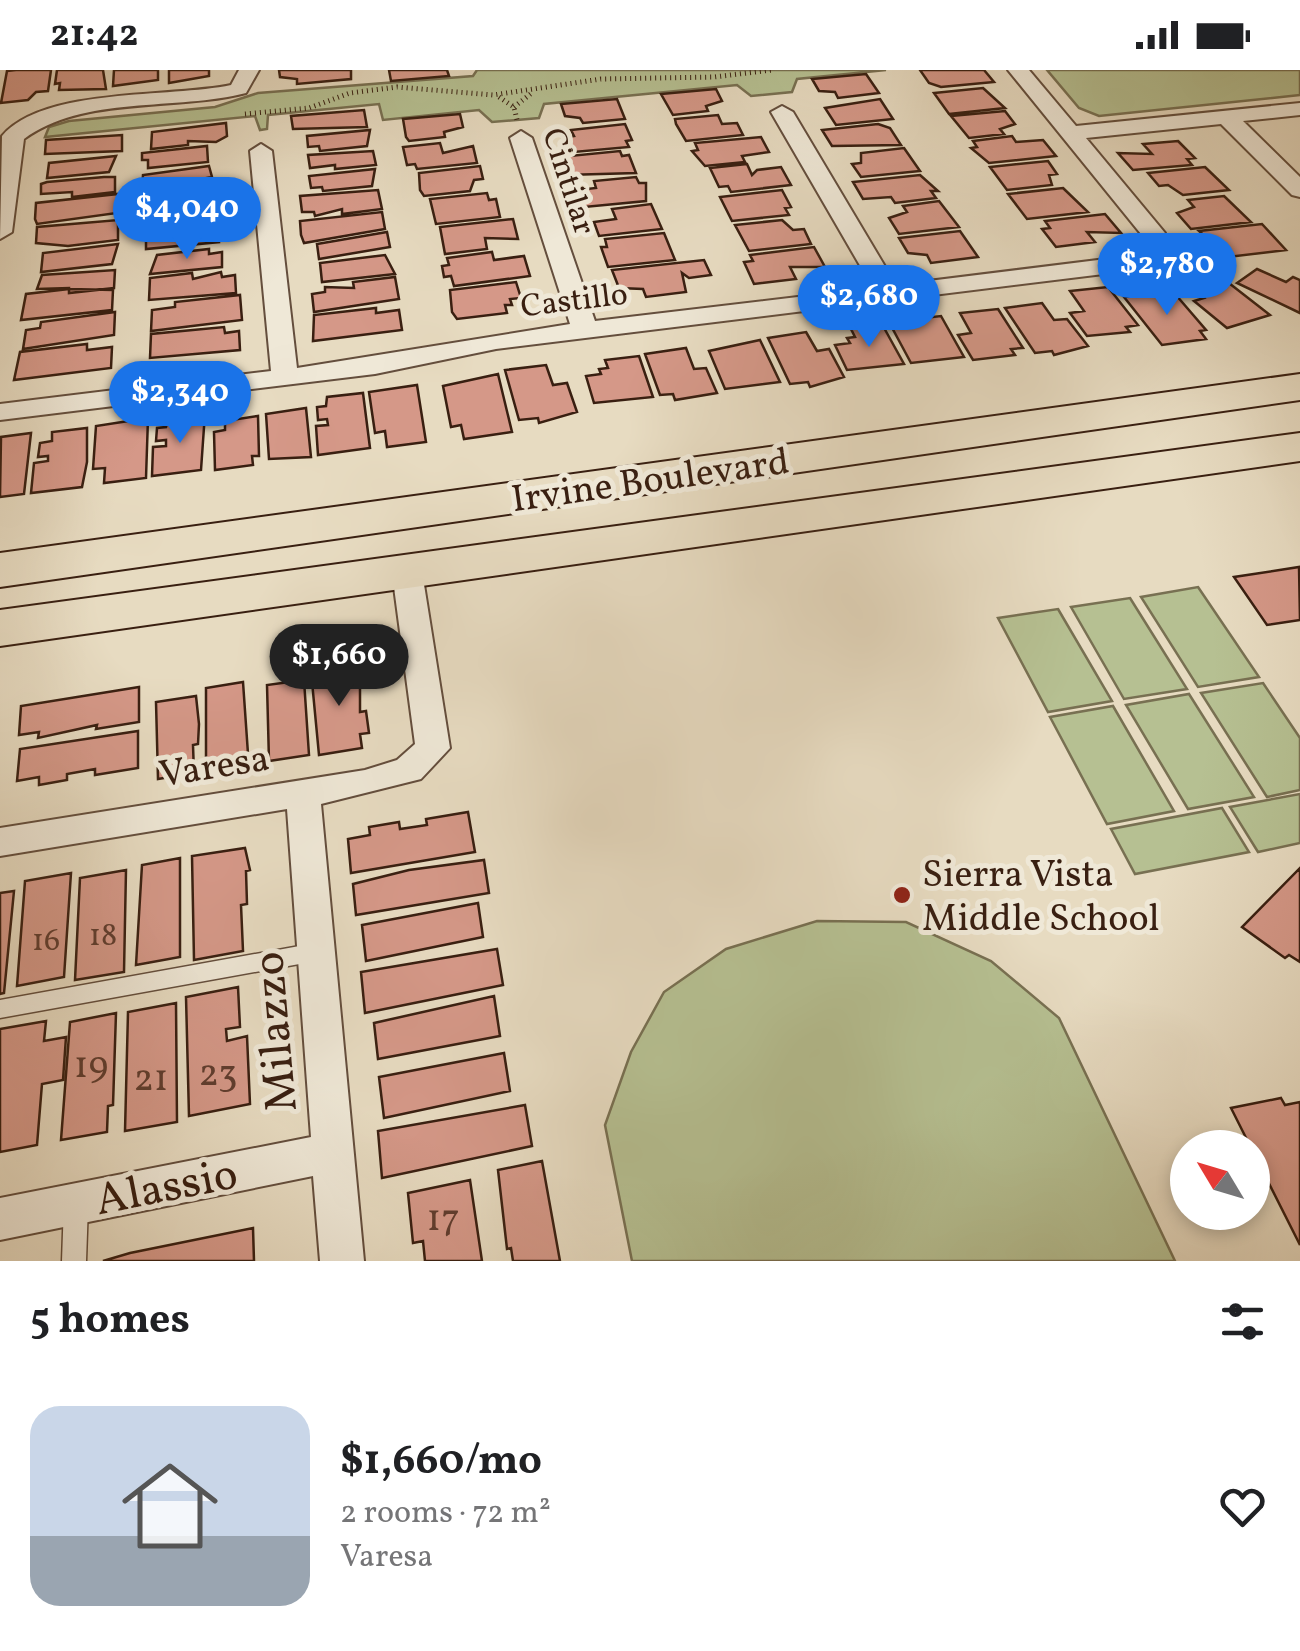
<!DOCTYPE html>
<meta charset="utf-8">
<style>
:root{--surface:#fff;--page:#f2f2f2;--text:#202124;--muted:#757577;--line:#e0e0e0;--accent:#1a73e8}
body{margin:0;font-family:Vollkorn,serif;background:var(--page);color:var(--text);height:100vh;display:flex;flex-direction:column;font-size:38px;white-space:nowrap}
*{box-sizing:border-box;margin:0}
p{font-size:32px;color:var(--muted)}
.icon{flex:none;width:55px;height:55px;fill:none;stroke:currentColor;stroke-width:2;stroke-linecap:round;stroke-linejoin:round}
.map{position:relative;height:1191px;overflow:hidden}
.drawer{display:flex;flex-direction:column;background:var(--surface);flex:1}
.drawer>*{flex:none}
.needle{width:65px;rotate:308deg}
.fabs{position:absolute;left:1170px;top:1060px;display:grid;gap:20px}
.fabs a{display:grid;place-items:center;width:100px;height:100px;border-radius:50%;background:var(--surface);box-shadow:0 5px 15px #0003;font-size:50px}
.price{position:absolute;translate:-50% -85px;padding:0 22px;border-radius:35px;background:var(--accent);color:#fff;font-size:32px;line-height:65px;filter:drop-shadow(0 2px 5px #0008)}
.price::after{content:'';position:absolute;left:50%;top:60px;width:30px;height:22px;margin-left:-15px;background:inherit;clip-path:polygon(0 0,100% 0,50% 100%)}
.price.active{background:#222;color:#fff}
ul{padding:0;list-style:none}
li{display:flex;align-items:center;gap:30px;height:250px;padding:0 30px}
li+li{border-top:2px solid var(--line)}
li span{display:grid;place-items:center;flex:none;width:280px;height:200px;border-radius:30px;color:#555}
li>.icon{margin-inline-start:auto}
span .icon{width:120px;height:120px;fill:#fffc;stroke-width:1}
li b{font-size:42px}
h2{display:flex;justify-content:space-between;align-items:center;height:120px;padding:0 30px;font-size:42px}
.status{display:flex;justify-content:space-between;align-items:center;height:70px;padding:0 50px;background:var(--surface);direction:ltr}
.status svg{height:28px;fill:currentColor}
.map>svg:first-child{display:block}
</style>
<div class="status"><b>21:42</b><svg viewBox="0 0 49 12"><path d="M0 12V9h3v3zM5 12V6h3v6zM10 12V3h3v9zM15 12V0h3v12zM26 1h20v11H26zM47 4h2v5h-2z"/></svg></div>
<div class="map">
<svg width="1300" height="1191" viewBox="0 0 1300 1191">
<rect width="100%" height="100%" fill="#e7dbc1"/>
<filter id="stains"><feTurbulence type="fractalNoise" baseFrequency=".002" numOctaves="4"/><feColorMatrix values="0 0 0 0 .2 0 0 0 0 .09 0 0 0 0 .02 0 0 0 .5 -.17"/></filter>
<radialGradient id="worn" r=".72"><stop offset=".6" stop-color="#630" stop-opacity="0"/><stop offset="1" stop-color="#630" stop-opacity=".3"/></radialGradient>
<path fill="#b6c092" stroke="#787052" stroke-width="2.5" d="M477 0H886L797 9 792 22 751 26 737 15 544 34 539 48 492 52 479 40 383 50 379 34 268 45 267 59 260 60 255 46 45 67 49 57 69 51 215 37 258 23 473 6Z
M1047 0H1300V25L1099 46 1079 38Z
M1198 517 1259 607 1198 617 1141 527Z
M1130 528 1187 619 1124 629 1071 537Z
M1058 539 1112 631 1048 642 998 548Z
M1263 613 1300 668V720L1267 727 1201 623Z
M1189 624 1254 727 1188 739 1126 635Z
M1113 636 1174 741 1107 754 1050 647Z
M1300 724V773L1258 782 1230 737Z
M1222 738 1249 782 1135 804 1111 759Z
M817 851 906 852 991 891 1059 948 1175 1191H632L605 1055 631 982 664 922 726 879Z"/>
<path fill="#d59888" stroke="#391f11" stroke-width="2.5" d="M16 0H51L48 21 36 22 28 30 1 33 7 1Z
M57 0H103L106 19 59 20 60 13 55 14Z
M114 0H158V10L113 16Z
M169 0H209V6L169 13Z
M279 0H351V9L297 14V9L280 7Z
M389 0H447L449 6 391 11Z
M920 0H984L994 12 941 17 929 13Z
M866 4 879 23 838 28 835 22 819 21 812 9Z
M983 18 1005 38 949 44 934 23Z
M716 19 722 31 706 36 708 41 673 45 661 24Z
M617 29 625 49 583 53 580 48 565 46 561 34Z
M880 29 893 49 836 55 825 38Z
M364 40 367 57 293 59 291 46Z
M1005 41 1015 54 1000 59 1004 64 969 68 951 46Z
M460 44 463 57 444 62 445 67 409 71 406 67 403 49Z
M718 45 722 54 737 53 743 65 686 71 676 54 675 49Z
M226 53 227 66 216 72 188 71V75L151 79 152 62Z
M625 54 632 70 626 71 629 77 574 82 568 67 574 66 571 60Z
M878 54 890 58 901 75 832 76 822 60Z
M370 60 367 76 320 81 319 76 308 77 307 66Z
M122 65V81L45 84 46 70Z
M1012 66 1016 72 1043 70 1056 86 989 93 971 78 977 77 973 71Z
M761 67 769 82 742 86 745 92 705 96 692 81 698 80 695 73Z
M1178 71 1195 88 1187 89 1192 95 1133 100 1118 83 1152 84 1143 74Z
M440 73 443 83 473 76 477 93 417 99 415 94 407 95 403 77Z
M207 76 208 92 148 98V90H142V83Z
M904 78 920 101 861 107 852 94 861 93V83Z
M373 81 376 95 335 99V95L310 98 308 85Z
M620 81 622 86 629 85 636 103 565 105 559 87Z
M116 86 109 102 47 108 49 93Z
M1048 91 1057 104 1049 105 1052 115 1007 120 990 97Z
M747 94 752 105 757 100 781 97 791 115 731 122 728 116 719 117 710 98Z
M209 96 212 107 196 110V114L142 119 143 105Z
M480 96 483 109 474 110 470 121 424 126 420 120 419 103Z
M1205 97 1229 120 1183 125 1168 115 1159 116 1148 103Z
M375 99 372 116 323 121 322 117 311 118 309 106Z
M920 105 938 121H931L936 128 895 133 891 127 863 129 853 112Z
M104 107H115V122L72 127V122L41 124V114L47 112Z
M636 107 639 113H646V131L574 138 569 121 596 118 594 111Z
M218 115 219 132 158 139 157 130 151 131V123Z
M1063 118 1088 142 1027 149 1008 124Z
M378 120 382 139 342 144V139L315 146 314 142H302L300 126Z
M782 120 791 137 785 138 789 145 732 151 720 127Z
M487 123 489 130 496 129 500 147 436 154 430 129Z
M118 124 117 143 37 154 35 149 36 133Z
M1224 126 1251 152 1191 159 1177 143 1194 137 1188 130Z
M939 131 959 157 899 164 889 148 907 142 903 136Z
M230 134 229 156 147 160V143Z
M651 134 662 159 599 166 594 152 616 149 612 139Z
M382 142 385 159 304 173 301 165 300 151Z
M1105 144 1121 163 1087 162 1095 172 1056 177 1042 159 1050 158 1045 151Z
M513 149 518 169 485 168 487 179 445 184 440 157Z
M118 150V170L68 176 36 173 37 157Z
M782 150 793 160 804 159 811 174 749 181 735 155Z
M1262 154 1286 180 1228 187 1199 161Z
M190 158V163L218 160 219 172 146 179V163Z
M960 161 978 187 931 193 927 185 908 183 899 168Z
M387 162 390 177 319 189 317 174Z
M664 163 675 190 608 197 601 177H607L605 169Z
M118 174 112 194 41 202 43 183Z
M814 177 825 197H790L796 209 754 214 744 192 753 191 750 185Z
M209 179V184L222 182V197L150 204 157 185Z
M492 182 494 190 524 186 530 206 454 216 451 206 444 207 442 196 449 195 447 188Z
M385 185 395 204 322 212 320 193Z
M704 190 711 205 689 208 682 203 686 222 646 227 643 219 619 218 612 200Z
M1257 199 1286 212 1293 207 1300 210V243L1237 213Z
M115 200 114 218 69 223V218L37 219 42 205Z
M221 202 222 207 235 205 236 223 149 230 150 208 192 203 193 209Z
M395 207 399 229 314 242 312 224 325 222V217L354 218 353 212Z
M1225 210 1270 245 1227 258 1194 231 1204 228 1199 224 1207 222 1201 217Z
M516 212 521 228 510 229 512 235H505L507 243 457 249 452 242 450 220Z
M1108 217 1138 255 1126 257 1130 262 1087 266 1070 243 1084 241 1070 221Z
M69 219 113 220 112 240 21 250 26 224Z
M1158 223 1162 227 1176 225 1206 260 1200 261 1206 269 1162 275 1124 227Z
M240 225 242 250 151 261 152 240 175 237V232Z
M1042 233 1054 250 1067 249 1088 276 1054 285 1052 281 1035 283 1005 238Z
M376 238V243L399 240 402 260 313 271 314 245Z
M998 239 1023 278 1011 279 1015 285 973 290 958 265 971 263 960 243Z
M115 242 114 265 23 279 26 260 40 258 41 252Z
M941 246 964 287 911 293 889 252Z
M883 256 904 294 847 300 835 275 850 273 847 268 855 267 851 259Z
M224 257 225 263 239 261 240 280 150 288 151 264Z
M806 262 817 281 829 279 844 307 810 317 808 312 790 314 768 268Z
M760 270 780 312 725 319 709 281Z
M87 274V280L112 277 111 298 14 310 20 282Z
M686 278 694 299 706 298 717 323 675 330 673 324 660 325 645 284Z
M639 286 653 327 594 333 586 306 601 304 599 299 608 298 605 290Z
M546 295 553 315 567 313 577 342 539 353 538 348 519 350 505 300Z
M498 304 512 362 464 369 461 355 451 357 443 316Z
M417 315 426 372 387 377 385 361 375 363 369 322Z
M363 323 370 378 318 385 316 356 328 355 327 349 318 350 317 337 326 336 327 327Z
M306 338 311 387 269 389 266 344Z
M205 343 201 400 152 406 153 377 166 376V370L156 371 157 358 166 357 168 348Z
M258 346 259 386H252L253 395 215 400 214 362 225 360V351Z
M148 348 146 408 104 413 105 398 93 399 96 356Z
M87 358V392L82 417 31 423 34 393 48 391V386L38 387 40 373 52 371V362Z
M31 363 24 424 0 427 1 367Z
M1299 497 1300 550 1267 555 1234 507Z
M360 593V642L366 641 369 663 360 664 362 678 319 685 311 601Z
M304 610 309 685 269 691 267 615Z
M243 612 249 698 206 706V618Z
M139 617V652L96 659 97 655 38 668 39 662 19 665 21 636Z
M196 626 199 654 198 674 193 675 194 703 158 709 156 632Z
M138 661V698L95 705V699L67 704V710L39 715V707L17 711 20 679Z
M468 742 475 782 351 803 348 769 370 765 369 757 399 752 400 759 427 755 426 749Z
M245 778 250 800 246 801 247 834 241 835 243 881 194 890 192 786Z
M180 788V887L136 895 142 795Z
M484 790 489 823 356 845 353 814 409 800Z
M1300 798V892L1289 885 1285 888 1242 857Z
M126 800 124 902 75 910 80 808Z
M71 803 64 907 17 916 25 811Z
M14 821 4 923 0 924V823Z
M478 833 483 867 366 891 362 855Z
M497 879 503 915 365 943 361 902Z
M238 917 240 957 226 959 227 971 247 966 250 1034 189 1046 186 927Z
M494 926 500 966 378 989 374 953Z
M176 933 177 1052 125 1061 128 942Z
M116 943 113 1035 108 1036 107 1062 61 1070 70 952Z
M46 951 44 971 66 967 63 1010 42 1014 37 1075 0 1082V959Z
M504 983 510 1021 384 1048 379 1007Z
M1281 1028 1285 1035 1300 1032V1175L1231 1038Z
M525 1035 532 1076 382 1108 378 1061Z
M542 1091 560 1191H513L511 1178 507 1179 498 1100Z
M470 1110 482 1191H425L423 1171 413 1173 408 1123Z
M253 1158 254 1191H103L130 1183Z"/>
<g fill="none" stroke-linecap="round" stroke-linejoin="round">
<g stroke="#644e3d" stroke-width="3">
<path id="lane" d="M316 873 323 876 326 882 323 888 316 891 0 948V930Z
M76 1123 84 1126 88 1134 86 1191H62L64 1134 68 1126Z"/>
</g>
<g stroke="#644e3d" stroke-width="4">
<path id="street" d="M239 0H259L246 23C177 41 83 25 24 69L12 162 0 169 2 66C44 17 170 28 231 15Z
M1008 0H1029L1076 56 1300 33V45L1243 51 1300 107V127L1292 125 1221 54 1086 68 1165 163 1164 186 1128 201 496 279 375 304 0 350V334L271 301 250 81 261 74 272 81 297 298 570 254 510 68 521 61 532 68 595 251 873 218 771 42 782 36 793 42 896 215 1122 187 1143 178 1141 164Z
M407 492 418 495 422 502 450 678 421 709 321 734 364 1191H320L313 1106 0 1170V1128L311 1067 287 739 0 786V758L365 700 397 690 415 674 392 502 396 495Z"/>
</g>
<g stroke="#391f11" stroke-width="4">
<path id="primary" d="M1300 304V330L0 517V483Z
M1300 363V391L0 576V540Z"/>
</g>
<path stroke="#391f11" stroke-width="5" stroke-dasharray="1 4" stroke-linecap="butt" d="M499 27 514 37 517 50
M514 37 533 22
M245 44 309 38 350 23 397 17 493 25 601 9 714 7 772 0"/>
<use href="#lane" fill="#efe8d7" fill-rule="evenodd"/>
<use href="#street" fill="#efe8d7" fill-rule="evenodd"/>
<use href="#primary" fill="#e7dbc1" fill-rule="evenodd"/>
</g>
<circle fill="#8f2418" stroke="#efe8d7" stroke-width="4" cx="902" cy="825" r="10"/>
<g text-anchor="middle" stroke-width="10" stroke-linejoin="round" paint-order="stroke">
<g font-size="32" fill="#391f11" stroke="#efe8d7">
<text transform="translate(570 111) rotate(72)" y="11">Cintilar</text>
<text transform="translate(574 229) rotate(-7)" y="11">Castillo</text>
</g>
<g font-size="32" fill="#603d2f">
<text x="103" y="875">18</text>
<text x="46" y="880">16</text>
</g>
<g font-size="38" fill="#391f11" stroke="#efe8d7">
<text transform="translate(650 409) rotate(-8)" y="13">Irvine Boulevard</text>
<text transform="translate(214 695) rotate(-9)" y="13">Varesa</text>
</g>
<g font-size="38" fill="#391f11" stroke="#efe8d7" text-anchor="start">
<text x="922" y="816">Sierra Vista<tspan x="922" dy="44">Middle School</tspan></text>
</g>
<g font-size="38" fill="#603d2f">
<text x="91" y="1007">19</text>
<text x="218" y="1015">23</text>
<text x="151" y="1020">21</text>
<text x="443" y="1160">17</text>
</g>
<g font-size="45" fill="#391f11" stroke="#efe8d7">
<text transform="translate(273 962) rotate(-95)" y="16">Milazzo</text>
<text transform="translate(166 1115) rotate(-11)" y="16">Alassio</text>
</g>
</g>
<rect width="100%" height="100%" filter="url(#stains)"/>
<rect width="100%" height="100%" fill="url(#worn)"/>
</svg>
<div class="fabs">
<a><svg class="needle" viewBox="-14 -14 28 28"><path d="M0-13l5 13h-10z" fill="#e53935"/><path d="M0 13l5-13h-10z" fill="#757577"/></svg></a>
</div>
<b class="price" style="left:187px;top:192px">$4,040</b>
<b class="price" style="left:1167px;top:248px">$2,780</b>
<b class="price" style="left:869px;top:280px">$2,680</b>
<b class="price" style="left:180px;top:376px">$2,340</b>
<b class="price active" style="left:339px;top:639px">$1,660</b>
</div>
<section class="drawer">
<h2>5 homes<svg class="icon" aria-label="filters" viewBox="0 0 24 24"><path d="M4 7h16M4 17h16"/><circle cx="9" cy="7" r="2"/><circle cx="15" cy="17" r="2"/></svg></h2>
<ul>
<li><span style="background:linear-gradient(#c9d6e8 65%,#9aa5b1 0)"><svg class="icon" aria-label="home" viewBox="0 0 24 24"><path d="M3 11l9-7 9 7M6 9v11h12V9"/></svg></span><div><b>$1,660/mo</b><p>2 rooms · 72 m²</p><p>Varesa</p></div><svg class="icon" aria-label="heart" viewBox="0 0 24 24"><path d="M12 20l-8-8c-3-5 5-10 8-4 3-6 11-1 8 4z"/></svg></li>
</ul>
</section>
